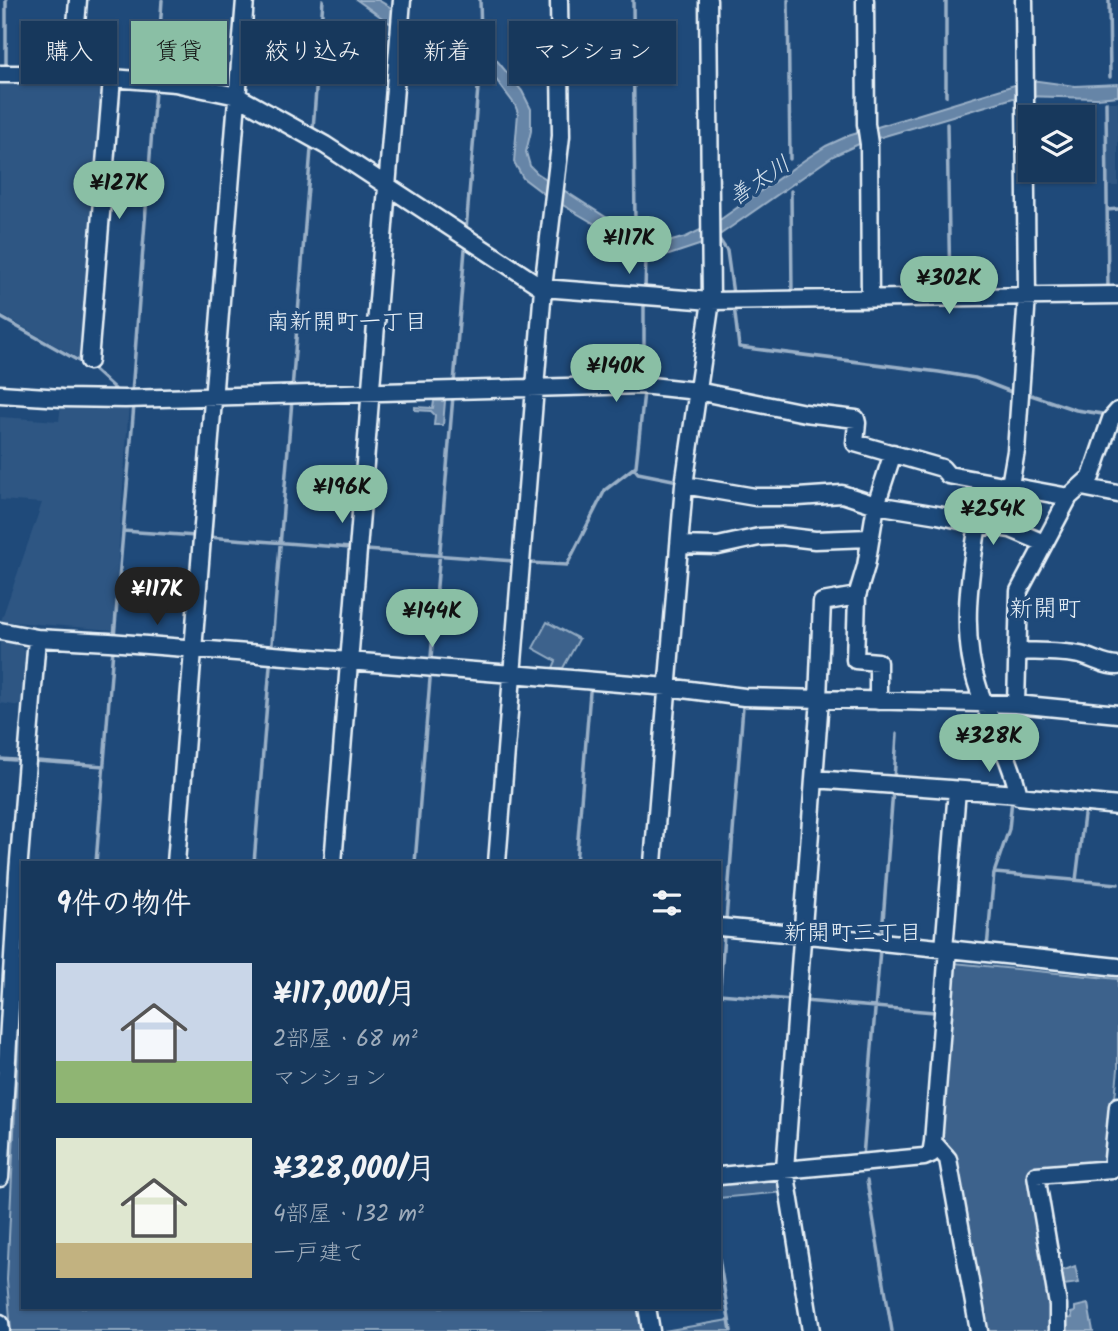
<!DOCTYPE html>
<html lang="ja">
<meta charset="utf-8">
<style>
:root{--surface:#17385c;--page:#203f62;--text:#f1f3f6;--muted:#9eacbb;--line:#365272;--accent:#8abfa5}
body{margin:0;font-family:Kalam,"Klee One",sans-serif;background:var(--page);color:var(--text);height:100vh;display:flex;flex-direction:column;font-size:26px;white-space:nowrap}
*{box-sizing:border-box;margin:0}
p{font-size:23px;color:var(--muted)}
.icon{flex:none;width:38px;height:38px;fill:none;stroke:currentColor;stroke-width:2;stroke-linecap:round;stroke-linejoin:round}
.map{position:relative;flex:1;overflow:hidden}
.side{position:absolute;left:21px;top:861px;width:700px;height:448px;display:flex;flex-direction:column;background:var(--surface);border-radius:0px;box-shadow:0 2px 5px #0004,0 0 0 2px var(--line)}
.side>*{flex:none}
.hud{position:absolute;left:21px;top:21px;width:700px;height:63px;display:flex;gap:14px}
.buttons{position:absolute;left:1018px;top:105px;display:grid;gap:14px}
.buttons a{display:grid;place-items:center;width:77px;height:77px;border-radius:0px;background:var(--surface);box-shadow:0 2px 5px #0004,0 0 0 2px var(--line);font-size:35px}
.price{position:absolute;translate:-50% -60px;padding:0 16px;border-radius:24px;background:var(--accent);color:#111;font-size:23px;line-height:46px;filter:drop-shadow(0 2px 4px #0008)}
.price::after{content:'';position:absolute;left:50%;top:42px;width:21px;height:16px;margin-left:-10px;background:inherit;clip-path:polygon(0 0,100% 0,50% 100%)}
.price.on{background:#222;color:#fff}
ul{padding:0;list-style:none}
li{display:flex;align-items:center;gap:21px;height:175px;padding:0 35px}
li span{display:grid;place-items:center;flex:none;width:196px;height:140px;border-radius:0px;color:#555}
li>.icon{margin-inline-start:auto}
span .icon{width:84px;height:84px;fill:#fffc;stroke-width:1}
li b{font-size:30px}
h2{display:flex;justify-content:space-between;align-items:center;height:84px;padding:0 35px;font-size:30px}
.pill{padding:0 24px;border-radius:0px;background:var(--surface);box-shadow:0 2px 5px #0004,0 0 0 2px var(--line);font-size:24px;line-height:63px}
.pill.on{background:var(--accent);color:#111}
.map>svg:first-child{display:block}
</style>
<div class="map">
<svg width="1118" height="1331" viewBox="0 0 1118 1331">
<rect width="100%" height="100%" fill="#1f4a7a"/>
<filter id="ink" filterUnits="userSpaceOnUse"><feTurbulence type="fractalNoise" baseFrequency=".0143" numOctaves="2"/><feDisplacementMap in="SourceGraphic" scale="14" xChannelSelector="R" yChannelSelector="G"/><feConvolveMatrix kernelMatrix="1 2 1 2 8 2 1 2 1" color-interpolation-filters="sRGB"/></filter>
<g filter="url(#ink)">
<path fill="#2e5683" d="M0 82H43L106 86 87 363 0 314Z
M1108 102H1118V186H1108Z
M129 403 113 630 1 621 42 503 0 500V417L59 421 61 404Z
M0 640 17 643 25 651 21 706 0 703Z"/>
<path fill="#3c628c" stroke="#92aac2" stroke-width="2" d="M547 622 579 639 563 668H553L556 661 533 648Z
M23 942V1307H641L655 1331H11L7 1280Z
M954 963 1118 979V1069L1108 1165 1031 1171 1054 1331H984L953 1150 940 1139Z
M781 1173 784 1192 719 1198V1180Z
M729 1320 731 1331H664Z"/>
<path fill="#6685a7" stroke="#9ab0c7" stroke-width="2" d="M357 0H378L417 23 467 38 486 47 522 91 531 109V131L526 152 530 166 537 173 637 237 655 242H668L686 237 717 222 806 159 826 146 848 136 1031 80 1075 86 1118 84V96L1097 98 1020 96 861 143 833 156 721 234 705 243 669 255 647 254 617 241 600 227 544 194 523 178 514 162 518 113 515 105 480 58 474 53 410 34 395 27Z
M434 401H445L443 425H434L435 415 431 411 415 410V407L433 408Z
M1075 1266 1079 1283 1064 1285 1062 1271Z
M1088 1304 1093 1331H1067L1065 1319 1072 1318 1071 1313 1075 1312V1307Z"/>
<g fill="none" stroke-linecap="round" stroke-linejoin="round">
<path stroke="#9ab0c7" stroke-width="3.5" d="M6 0V67
M480 0 481 36
M633 0 635 228
M788 0 790 159
M946 0V96
M1109 0 1110 77
M157 75 162 0
M1106 102 1108 289
M947 124 950 292
M313 129 323 0
M791 191 792 295
M1107 210 1118 209
M466 230 480 64
M717 236 727 251 733 294
M645 289 646 258
M644 306V380
M734 306 739 347 939 372 975 378 1014 393
M0 317 84 364
M91 367 115 389
M454 383 465 249
M292 390 311 149
M132 393 155 90
M1025 393 1076 410 1109 415
M634 468 638 473 678 481
M123 531 196 536
M207 537 351 548
M366 550 514 561
M530 563 567 565 605 490 636 466 644 392
M114 637 134 405
M272 644 292 400
M431 657 453 396
M0 759 15 760
M37 761 104 766
M894 780 897 734
M96 863 113 649
M254 863 270 666
M415 863 430 679
M576 863 590 692
M995 873 1118 884
M1076 880 1085 807
M726 920 743 707
M882 934 893 790
M987 948 994 873 1009 829 1012 799
M719 994 792 1000
M719 1001 724 935
M804 1001 934 1012
M863 1157 880 949
M867 1181 892 1331
M719 1258 731 1331"/>
<g stroke="#e8f1f8" stroke-width="21">
<path id="minor" d="M865 0 866 124 869 144 870 299
M0 74H72L112 78 175 83 237 96 325 145 543 288 711 301 1118 295
M72 74 78 0
M89 361 112 78
M0 394 62 398 125 399 641 385 697 391 805 413 856 419 857 423 855 443 942 468 948 475 1069 497
M684 485 755 497H798L842 494 876 505 938 515 978 524C969 579 960 637 979 690 992 726 1011 759 1019 796L1118 806
M1010 485 1016 451 1027 296 1024 0
M1082 487 1118 494
M978 524 1011 529 1044 543
M679 545 718 546 759 537 782 536 815 540 870 538
M0 631 37 638 109 642 512 674 667 687 744 697 1016 704 1118 714
M1017 651C1038 652 1059 651 1080 655 1093 658 1104 666 1118 666
M818 699 822 602 857 596
M878 701V662L855 660 857 596 866 566 876 505 893 453
M1016 704 1019 591 1069 497 1091 477 1111 419 1118 411
M814 779 820 699
M176 863 245 0
M333 863 402 0
M497 863 543 288 561 136 559 0
M653 863 684 485 711 301 708 0
M719 927 872 941 1118 967
M944 949 957 790
M948 949 933 1142 948 1159 979 1331
M719 1176 924 1157 931 1154 933 1142
M0 1178 18 872 37 638
M647 1307 651 1331
M0 1323 1 1331
M811 1331 785 1169 814 779 1018 794
M1058 1331V1305L1036 1175 1112 1169 1118 1106"/>
</g>
<use href="#minor" stroke="#1f4a7a" stroke-width="16"/>
</g>
</g>
<g text-anchor="middle" stroke-width="7" stroke-linejoin="round" paint-order="stroke">
<g font-size="23" font-style="italic" fill="#d4e1ec" stroke="#1f4a7a">
<text transform="translate(759 180) rotate(-34)" y="8">善太川</text>
</g>
<g font-size="23" fill="#e8f1f8" stroke="#1f4a7a">
<text x="347" y="329">南新開町一丁目</text>
<text x="853" y="940">新開町三丁目</text>
</g>
<g font-size="24" fill="#e8f1f8" stroke="#1f4a7a">
<text x="1045" y="616">新開町</text>
</g>
</g>
</svg>
<div class="buttons">
<a><svg class="icon" aria-label="layers" viewBox="0 0 24 24"><path d="M12 4l9 5-9 5-9-5zM3 14l9 5 9-5"/></svg></a>
</div>
<b class="price" style="left:119px;top:221px">¥127K</b>
<b class="price" style="left:629px;top:276px">¥117K</b>
<b class="price" style="left:949px;top:316px">¥302K</b>
<b class="price" style="left:616px;top:404px">¥140K</b>
<b class="price" style="left:342px;top:525px">¥196K</b>
<b class="price" style="left:993px;top:547px">¥254K</b>
<b class="price on" style="left:157px;top:627px">¥117K</b>
<b class="price" style="left:432px;top:649px">¥144K</b>
<b class="price" style="left:989px;top:774px">¥328K</b>
<div class="hud">
<a class="pill">購入</a>
<a class="pill on">賃貸</a>
<a class="pill">絞り込み</a>
<a class="pill">新着</a>
<a class="pill">マンション</a>
</div>
<section class="side">
<h2>9件の物件<svg class="icon" aria-label="filters" viewBox="0 0 24 24"><path d="M4 7h16M4 17h16"/><circle cx="9" cy="7" r="2"/><circle cx="15" cy="17" r="2"/></svg></h2>
<ul>
<li><span style="background:linear-gradient(#c9d6e8 70%,#8fb573 0)"><svg class="icon" aria-label="home" viewBox="0 0 24 24"><path d="M3 11l9-7 9 7M6 9v11h12V9"/></svg></span><div><b>¥117,000/月</b><p>2部屋 · 68 m²</p><p>マンション</p></div></li>
<li><span style="background:linear-gradient(#dfe7d0 75%,#c2b280 0)"><svg class="icon" aria-label="home" viewBox="0 0 24 24"><path d="M3 11l9-7 9 7M6 9v11h12V9"/></svg></span><div><b>¥328,000/月</b><p>4部屋 · 132 m²</p><p>一戸建て</p></div></li>
</ul>
</section>
</div>
